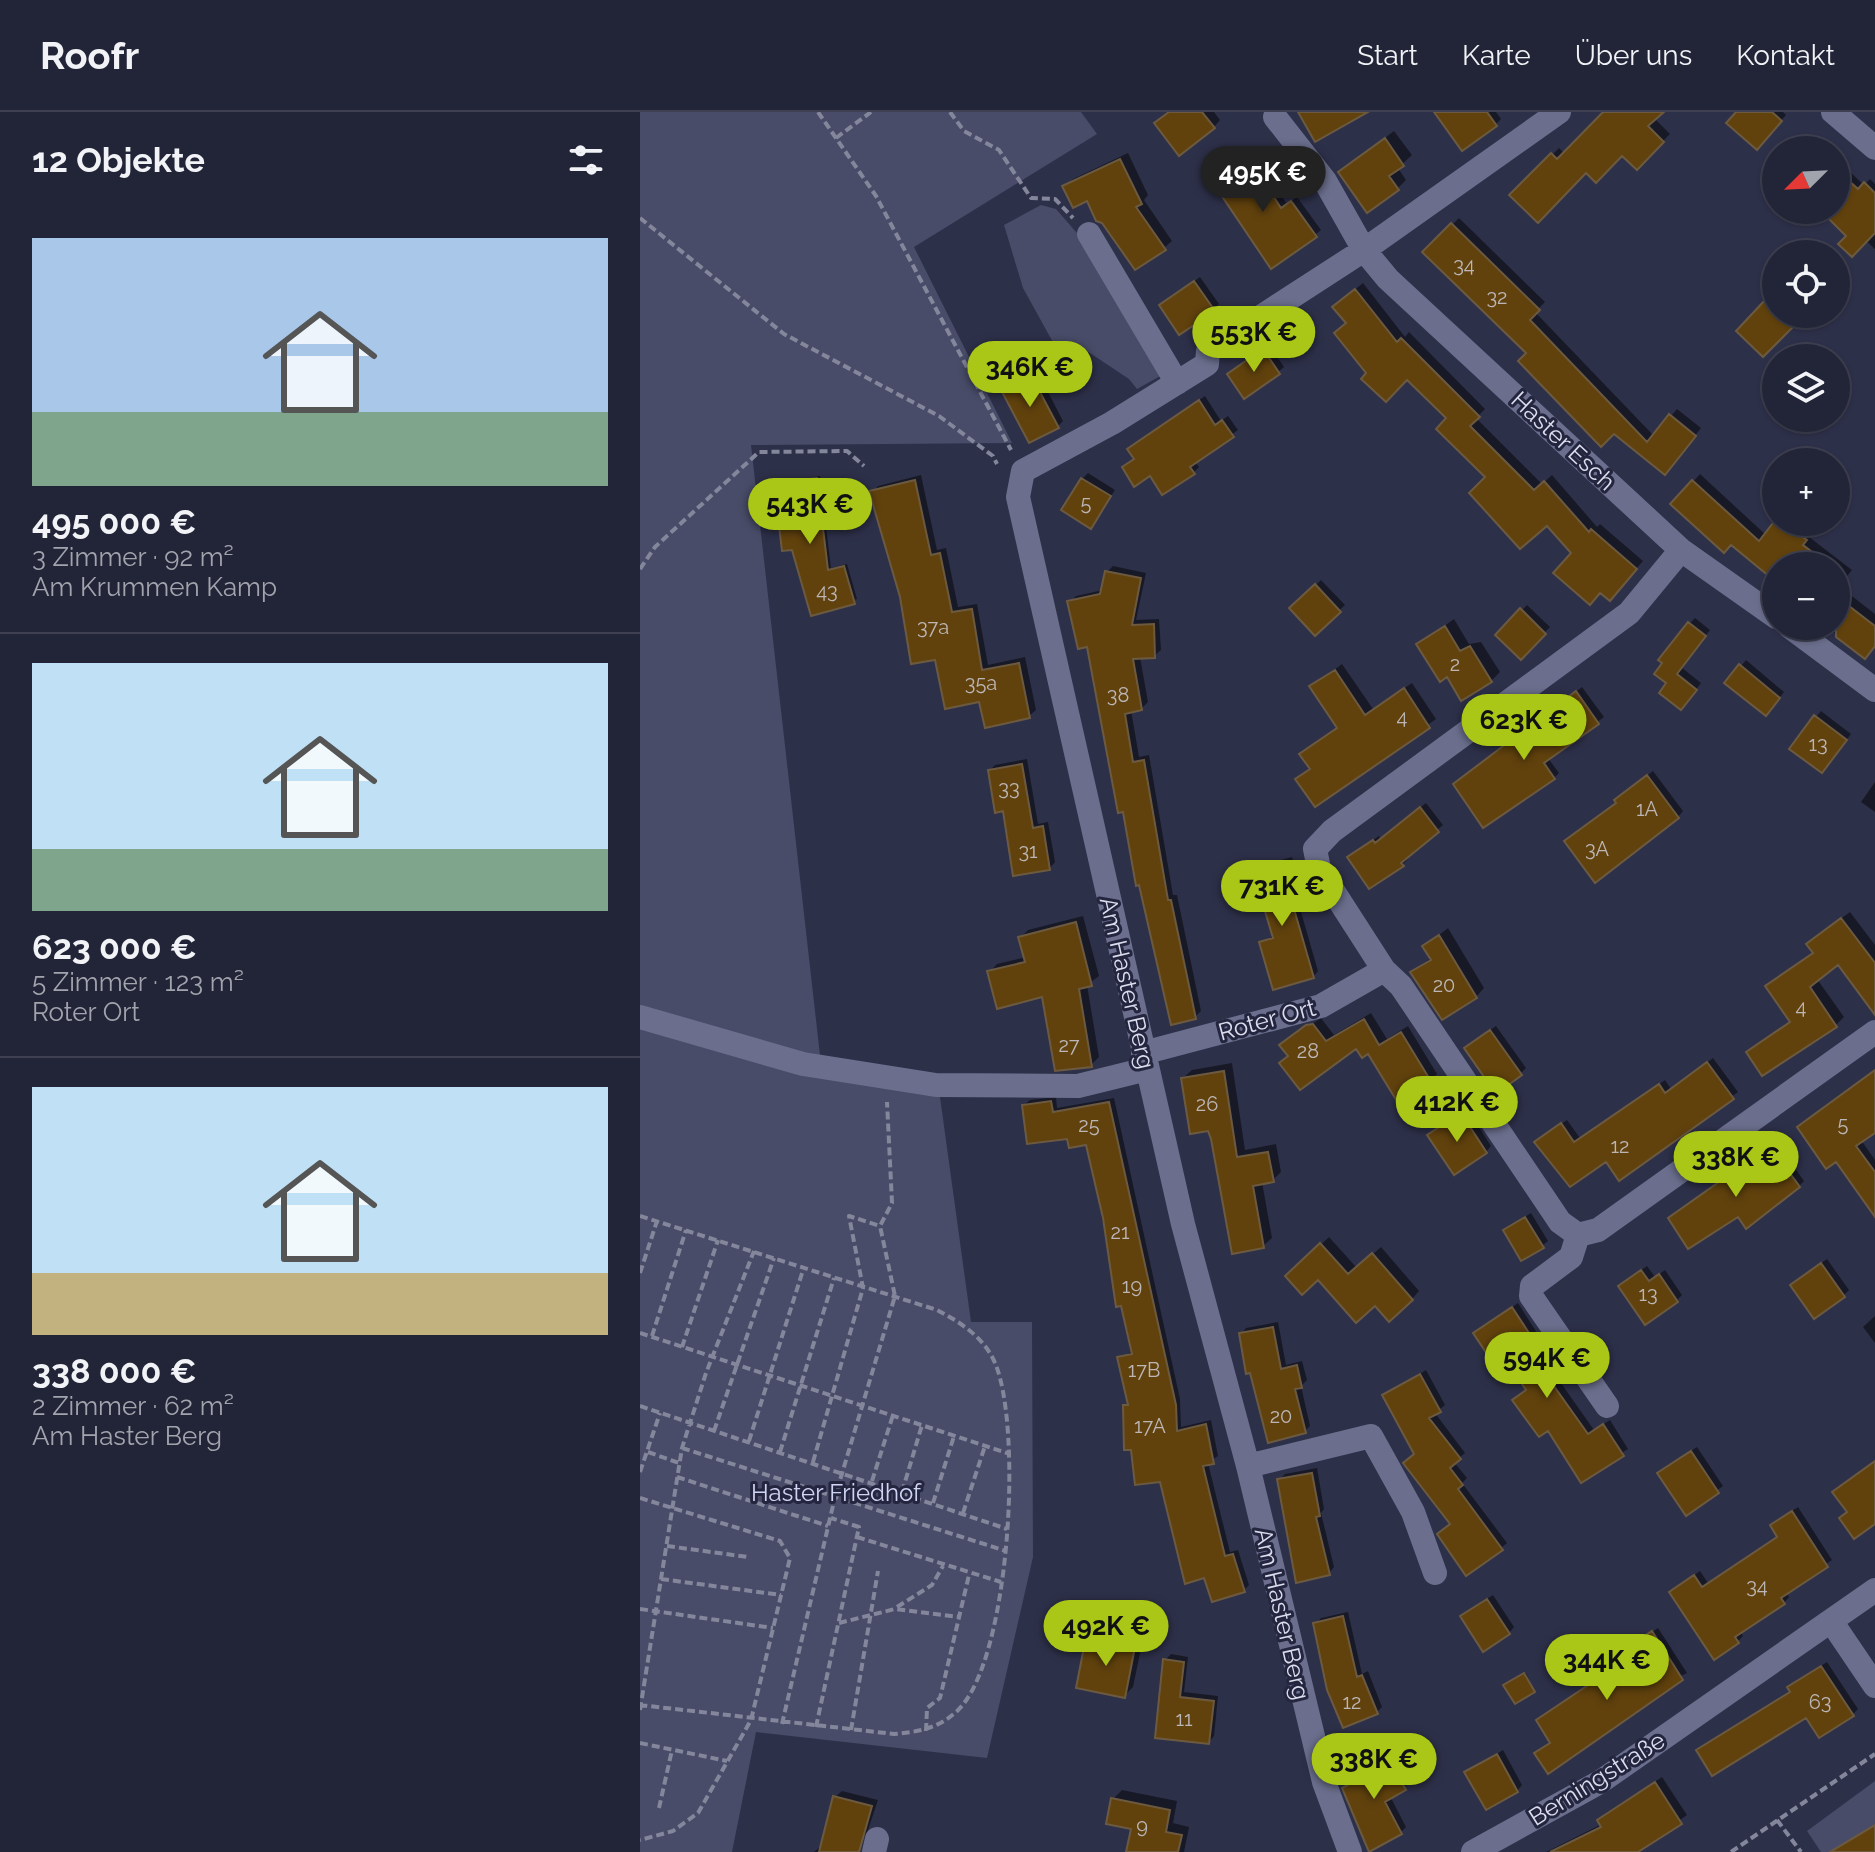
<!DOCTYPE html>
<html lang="de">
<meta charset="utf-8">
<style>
:root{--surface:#222437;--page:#2e3042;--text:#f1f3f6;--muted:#a2a4ad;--line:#3f4152;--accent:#aac718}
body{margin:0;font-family:Raleway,sans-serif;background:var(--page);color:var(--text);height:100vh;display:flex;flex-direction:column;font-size:30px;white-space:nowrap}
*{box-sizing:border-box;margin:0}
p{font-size:26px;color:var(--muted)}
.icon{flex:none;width:44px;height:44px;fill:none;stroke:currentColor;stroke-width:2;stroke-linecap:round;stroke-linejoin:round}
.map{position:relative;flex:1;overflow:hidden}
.details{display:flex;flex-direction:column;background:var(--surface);width:640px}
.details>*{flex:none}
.needle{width:52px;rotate:246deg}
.controls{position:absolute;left:1122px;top:24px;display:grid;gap:16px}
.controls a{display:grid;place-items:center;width:88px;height:88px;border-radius:50%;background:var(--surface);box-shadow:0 2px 6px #0004,0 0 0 2px var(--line);font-size:40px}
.price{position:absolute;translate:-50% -68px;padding:0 18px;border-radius:28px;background:var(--accent);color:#111;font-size:26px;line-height:52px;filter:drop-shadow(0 2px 4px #0008)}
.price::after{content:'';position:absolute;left:50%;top:48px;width:24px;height:18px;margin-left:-12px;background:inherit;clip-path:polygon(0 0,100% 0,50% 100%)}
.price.on{background:#222;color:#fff}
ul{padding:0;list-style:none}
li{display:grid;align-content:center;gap:16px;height:424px;padding:0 32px}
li+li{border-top:2px solid var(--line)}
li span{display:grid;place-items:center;height:248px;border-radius:0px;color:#555}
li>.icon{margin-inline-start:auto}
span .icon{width:144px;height:144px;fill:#fffc;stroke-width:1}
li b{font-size:34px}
h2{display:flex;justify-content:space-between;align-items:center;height:96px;padding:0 32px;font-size:34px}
header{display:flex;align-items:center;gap:48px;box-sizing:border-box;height:112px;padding:0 40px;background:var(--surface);border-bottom:2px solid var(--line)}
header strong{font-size:38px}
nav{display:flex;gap:44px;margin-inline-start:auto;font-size:28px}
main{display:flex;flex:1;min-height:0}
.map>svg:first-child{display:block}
</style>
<header>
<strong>Roofr</strong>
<nav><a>Start</a><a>Karte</a><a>Über uns</a><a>Kontakt</a></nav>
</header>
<main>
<section class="details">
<h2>12 Objekte<svg class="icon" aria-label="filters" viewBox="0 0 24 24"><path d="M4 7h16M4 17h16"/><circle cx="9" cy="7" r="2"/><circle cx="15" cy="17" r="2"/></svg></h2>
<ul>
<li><span style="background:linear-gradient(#a9c7e8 70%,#7fa58c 0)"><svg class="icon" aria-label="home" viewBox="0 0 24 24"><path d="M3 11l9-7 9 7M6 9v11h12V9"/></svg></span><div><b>495 000 €</b><p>3 Zimmer · 92 m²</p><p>Am Krummen Kamp</p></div></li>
<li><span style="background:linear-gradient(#bfe0f5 75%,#7fa58c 0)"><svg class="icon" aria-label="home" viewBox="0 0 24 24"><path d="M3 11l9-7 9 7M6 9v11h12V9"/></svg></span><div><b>623 000 €</b><p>5 Zimmer · 123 m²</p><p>Roter Ort</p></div></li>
<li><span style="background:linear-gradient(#bfe0f5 75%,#c2b280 0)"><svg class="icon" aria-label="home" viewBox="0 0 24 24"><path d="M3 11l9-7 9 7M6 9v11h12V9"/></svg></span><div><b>338 000 €</b><p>2 Zimmer · 62 m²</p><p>Am Haster Berg</p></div></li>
</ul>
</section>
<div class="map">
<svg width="1235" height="1740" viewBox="0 0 1235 1740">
<rect width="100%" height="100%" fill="#2d3049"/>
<path fill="#484c68" d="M0 0H441L457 22 274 135 372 331 111 333 182 961 300 985 331 1210H392L393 1445 347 1646 116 1620 92 1740H0Z
M401 93 416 97 443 128 522 263 497 277 489 267 441 235 415 234 383 176 364 113Z
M1235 1669V1740H1181L1167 1719Z"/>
<path fill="#0007" d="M530 0H574L580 8 574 15Z
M805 0H856L861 7 856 12Z
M966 0H1021L1014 6 1030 22 997 55 982 41 946 59 872 83 919 36 925 42Z
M1099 0H1143L1146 3 1122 30Z
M754 19 772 43 758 56 766 68 758 76 700 60Z
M488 41 508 83 504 88 532 129 524 136 425 74 433 67Z
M613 41 647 92 657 85 681 118 675 123 579 63Z
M1196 47 1224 73 1230 67 1235 72V137L1225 128 1209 124 1183 98H1196Z
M1143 98H1167L1156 110Z
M819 106 905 190 895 200 1014 324 1037 297 1061 316 1031 354 889 241 785 140Z
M560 165 579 192 573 198 521 193Z
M723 171 765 225 769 220 845 297 836 306 902 372 912 363 957 415 960 412 1003 449 976 480 960 479 907 411 848 365 809 306 768 266 729 262 702 188Z
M1133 183 1136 202H1152L1157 207 1123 243 1098 219Z
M629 233 644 255 638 260 595 257Z
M397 259 423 309 418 314 364 278Z
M565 284 581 309 588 304 598 318 555 350 559 355 554 360 511 362 496 346 495 332Z
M448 361 475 378 451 414 442 367Z
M1060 362 1126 423 1136 410H1159L1172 421 1169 425 1212 458 1199 474 1235 502V533L1225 544 1185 514H1196V454H1136V467L1033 392Z
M281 363 297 438 306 436 318 495 337 492 348 553 385 545 396 598 389 604 341 587 296 546 232 380 238 374Z
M180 364 191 456 207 452 217 487 172 501 137 372Z
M473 454 506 461 496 508 519 507 521 538 514 544 500 545 508 590 501 597 491 598 499 645 509 643 533 783H537L561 899 555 905 449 533 430 490 436 484 463 478 467 460Z
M681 468 705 493 675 521 652 496Z
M887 493 910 515 881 545 858 523Z
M1055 506 1070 518 1041 555 1061 571 1047 590 1029 571 1049 512Z
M814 507 829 532 841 530 860 560 851 569 807 562 779 532Z
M1106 548 1144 580 1131 597 1101 554Z
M702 552 733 597 772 571 796 607 676 692 658 667 671 656 669 636 699 615 672 575Z
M942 575 964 605 908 646 919 661 914 666 821 667Z
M1181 599 1211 622 1187 654 1176 605Z
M387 647 398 712 408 710 415 750 410 756 364 697 350 658 355 653Z
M1013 659 1043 699 1038 705 982 683Z
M1235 670V700L1221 690Z
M786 691 803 713 766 744 768 747 762 753 715 740 739 724 741 727Z
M652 745 662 780 657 786 678 859 673 865 622 830 634 823 615 760 620 754Z
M1210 800 1235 833V893L1198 851 1177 867 1204 905 1196 913 1109 941 1152 909 1128 874 1174 840 1177 824Z
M443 804 459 864 447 873 459 945 451 953 404 883 350 860 357 852 386 845 381 825 388 818Z
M808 816 844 876 836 885 773 860 792 845 785 834Z
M731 901 747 927 768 914 797 962 790 969 717 934 650 943 649 927 681 906 694 923Z
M856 914 886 956 880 962 832 931Z
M1073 946 1098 980 979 1066 967 1047 902 1025 927 1008 940 1026 1025 968 1031 977Z
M592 951 605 1038 636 1032 641 1060 633 1068 622 1070 632 1126 623 1134 543 966 552 958Z
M1235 958V1019L1221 1028 1235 1048V1091L1196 1047Z
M416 985 417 996 474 986 540 1287 541 1315 571 1308 578 1344 568 1351 590 1440 598 1438 609 1473 604 1478 566 1463 485 1294 489 1289 479 1246 493 1239 483 1192 478 1193 448 1030 429 1025 384 993 390 988Z
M827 997 851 1034 846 1040 795 1018Z
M1136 1030 1164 1069 1159 1074 1098 1103 1036 1101Z
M891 1101 908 1129 902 1134 865 1118Z
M689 1125 717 1156 741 1135 779 1179 772 1187 735 1191 679 1165 648 1164Z
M1187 1147 1209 1178 1204 1183 1158 1168Z
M1007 1154 1015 1165 1025 1158 1042 1183 1037 1188 986 1169Z
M878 1191 899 1224 892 1230 954 1318 970 1308 988 1337 941 1368 858 1233 835 1221Z
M1235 1204V1231L1223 1215Z
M638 1210 646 1253 662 1249 667 1268 661 1274 670 1314 665 1319 601 1222 606 1216Z
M786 1258 805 1293 795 1301 825 1341 814 1350 827 1366 822 1371 867 1431 861 1436 812 1412 745 1283Z
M1057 1335 1083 1374 1046 1401 1025 1356Z
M677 1356 684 1397 681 1401 694 1455 689 1461 639 1368 645 1362Z
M1158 1395 1192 1448 1146 1480 1149 1485 1144 1491 1100 1519 1103 1524 1098 1529 1037 1475 1060 1459 1068 1471 1139 1424 1138 1408Z
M853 1483 874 1515 869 1521 828 1499Z
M708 1500 722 1562 728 1559 742 1595 737 1600 676 1511 681 1506Z
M1018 1516 1047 1561 912 1630 898 1608 995 1542 991 1535Z
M457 1517 503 1527 493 1575 484 1584 448 1526Z
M531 1542 548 1545 544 1580 578 1584 574 1624 569 1630 517 1624 525 1548Z
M1187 1550 1218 1597 1213 1602 1152 1579 1155 1570Z
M886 1561 894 1579 868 1572Z
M863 1638 882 1673 877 1679 827 1661Z
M733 1641 741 1654 756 1646 770 1671 750 1684 766 1715 761 1720 704 1676 714 1668 708 1657Z
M1022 1665 1047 1703 995 1740H906L962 1712 960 1708 966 1701Z
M482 1678 537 1689 533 1711 549 1715 544 1740H488L493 1715 473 1687Z
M202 1679 238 1688 228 1718 215 1740H174L183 1732 195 1685Z"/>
<path fill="#61420d" stroke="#6c5a40" stroke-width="2" d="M529 0H562L575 16 539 44 514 11Z
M658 0H728L675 30Z
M794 0H847L857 14 822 39Z
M963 0H1024L1008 14 1024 30 997 58 982 44 956 71 946 61 898 111 869 83 911 41 917 47Z
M1096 0H1132L1142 9 1117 38 1086 11Z
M745 26 764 54 749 64 759 78 727 101 698 60Z
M607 44 641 96 651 89 677 125 631 157 571 68Z
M480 47 502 92 496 95 526 138 495 158 462 111 456 109 447 89 433 96 422 74Z
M1196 57 1218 77 1224 70 1235 81V121L1212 145 1198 132 1206 124 1180 98H1196Z
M811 111 900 198 890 208 1007 330 1029 302 1056 324 1025 363 974 322 961 335 878 249 886 241 782 140Z
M554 169 575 199 539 223 519 193Z
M715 177 757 230 761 226 840 305 830 314 894 378 904 369 949 420 951 417 997 457 970 489 960 481 950 493 913 461 931 441 907 414 880 437 829 381 845 365 796 317 806 306 767 268 746 290 721 267 726 261 694 221 706 211 692 195Z
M1126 187 1136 197V202H1141L1154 214 1123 245 1096 219Z
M623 237 640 262 604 287 587 262Z
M391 263 419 316 389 331 361 278Z
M559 288 575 313 582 308 594 325 550 355 555 362 522 383 510 364 494 375 482 355 494 347 487 337Z
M177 366 188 458 204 454 215 492 171 504 152 438 142 439 134 371Z
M441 366 471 384 451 417 421 398Z
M275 368 291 443 300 441 312 500 332 497 342 558 379 551 390 606 345 616 339 590 305 597 295 548 271 552 260 485 229 379Z
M1052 368 1119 429 1136 407 1167 428 1163 433 1191 454H1136V470L1091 433 1084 441 1030 392Z
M465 459 501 466 492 513 514 512 515 546 493 547 502 598 485 602 493 650 504 648 528 788H531L556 907 531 913 499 773 496 774 483 700 478 701 447 535 438 537 427 489 460 482Z
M675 472 701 500 675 524 649 496Z
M1196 484 1235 514V534L1225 547 1196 525Z
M880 496 906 522 881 548 855 523Z
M1048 510 1066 524 1037 562 1057 578 1041 598 1019 581 1026 571 1014 562 1022 551 1018 548Z
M805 514 820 539 830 534 852 570 821 589 807 565 800 570 776 532Z
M1099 552 1140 586 1126 604 1084 571Z
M695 558 725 603 764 576 790 616 675 695 655 667 670 657 659 642 697 616 669 574Z
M936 579 959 612 904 651 915 667 843 716 813 672Z
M1174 603 1207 628 1182 661 1149 637Z
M382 652 393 716 403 714 410 758 373 764 363 699 355 701 348 658Z
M1007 663 1039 706 955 771 924 729 976 691 974 688Z
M780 695 799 720 761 751 764 754 729 777 707 745 733 728 735 731Z
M646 749 658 788 652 790 674 866 633 878 619 830 633 826 613 759Z
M1201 806 1235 851V903L1198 853 1170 875 1197 915 1122 964 1106 940 1150 910 1125 874 1173 841 1166 832Z
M436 810 452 874 439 877 452 955 415 959 402 885 357 897 347 859 385 850 378 825Z
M799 823 837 886 802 908 770 860 791 848 782 834Z
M724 907 739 933 761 920 792 971 758 991 728 942 722 946 716 937 660 978 639 951 648 944 639 933 666 913 673 912 686 929Z
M850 918 882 963 856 982 824 936Z
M1067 950 1094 987 979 1069 966 1050 930 1075 894 1030 921 1011 934 1030 1019 972 1025 981Z
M1235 958V1021L1216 1034 1235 1060V1105L1196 1050 1186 1057 1157 1015Z
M584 959 597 1045 628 1040 634 1070 613 1074 624 1136 592 1142 571 1027 568 1019 550 1022 541 966Z
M411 989 413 1000 469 990 536 1293 537 1319 566 1312 574 1352 563 1354 585 1444 593 1442 605 1480 572 1490 564 1466 545 1472 520 1370 495 1373 491 1338H484L483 1293H488L477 1245 492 1242 481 1194 476 1195 463 1106 446 1033 429 1036 427 1027 387 1032 382 993Z
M821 1001 847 1041 814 1063 787 1023Z
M1130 1034 1160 1075 1106 1117 1098 1105 1048 1137 1028 1106Z
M885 1105 904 1136 881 1149 863 1118Z
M680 1131 708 1162 732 1141 773 1188 749 1210 735 1194 716 1211 678 1168 662 1183 645 1164Z
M1181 1151 1205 1185 1174 1207 1150 1173Z
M1001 1158 1009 1169 1019 1162 1038 1190 1005 1213 978 1174Z
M872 1195 895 1230 887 1236 948 1322 963 1312 984 1344 941 1371 908 1319 899 1325 872 1288 886 1278 857 1235 847 1242 833 1221Z
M633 1215 641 1257 657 1253 662 1276 655 1277 666 1321 628 1331 610 1261 606 1262 599 1221Z
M780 1262 801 1300 789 1306 821 1347 810 1356 823 1373 818 1377 863 1438 826 1464 797 1422 810 1412 763 1351 774 1342 742 1283Z
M1051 1339 1079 1381 1046 1404 1017 1361Z
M1235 1349V1412L1214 1427 1199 1406 1207 1400 1192 1380Z
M672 1361 680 1404 676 1405 690 1463 656 1471 637 1367Z
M1152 1399 1188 1455 1141 1486 1145 1492 1095 1525 1099 1531 1074 1548 1029 1480 1054 1463 1062 1475 1137 1425 1130 1413Z
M847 1487 870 1522 843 1540 820 1504Z
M703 1504 717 1565 722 1563 738 1602 703 1616 687 1578 673 1511Z
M1012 1519 1043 1568 908 1662 894 1641 910 1631 896 1608 993 1543 988 1535Z
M446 1525 495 1535 485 1586 436 1576Z
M523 1547 544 1550 540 1585 574 1589 569 1632 515 1626Z
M1181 1554 1214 1604 1179 1626 1166 1606 1072 1664 1056 1638 1150 1580 1147 1575Z
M884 1561 895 1580 875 1592 863 1573Z
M857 1642 878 1680 846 1698 824 1660Z
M728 1645 735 1658 750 1650 766 1678 745 1690 762 1722 729 1740 702 1676 713 1670 706 1657Z
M1015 1670 1042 1712 998 1740H910L961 1715 957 1708Z
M193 1684 232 1694 219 1740H179Z
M471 1686 530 1698 526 1720 542 1723 538 1740H486L491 1717 466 1712Z
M1235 1713V1740H1190Z"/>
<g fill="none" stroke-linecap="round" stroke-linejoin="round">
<path stroke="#84869b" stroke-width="4" stroke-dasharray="8 4" stroke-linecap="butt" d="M178 0 236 84 371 338
M310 0 324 19 359 38 391 86 415 87 433 106
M196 26 231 0
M0 106 144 222 299 304 353 344 357 352
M0 457 15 435 119 340 207 339 224 354
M0 1104 297 1198C320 1210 344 1225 355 1251 383 1316 370 1553 316 1600 297 1617 277 1620 254 1622L0 1593
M0 1161 17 1109
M0 1221 370 1342
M12 1224 46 1118
M42 1235 78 1128
M0 1294 367 1417
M74 1319 134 1146
M109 1329 164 1155
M42 1336 366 1439
M8 1340 39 1351
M140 1340 194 1166
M173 1350 223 1176 209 1104 240 1114
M0 1360 20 1301
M37 1365 188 1414
M232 1369 253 1303
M262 1380 282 1313
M0 1386 140 1429 150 1446 111 1608 58 1701 33 1719 0 1728
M293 1391 314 1324
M323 1401 345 1334
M217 1425 361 1470
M27 1434 108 1445
M21 1467 141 1483
M257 1495 292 1473 303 1454
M0 1497 133 1516
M199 1511 255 1497 318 1505
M0 1598 42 1336 66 1261 114 1139
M142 1612 195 1385 255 1184 240 1114 252 1091 247 990
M176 1615 219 1415 191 1406
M211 1618 238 1459
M286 1619 287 1596 300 1586 329 1463
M0 1631 87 1649
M19 1696 32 1638
M1137 1708 1161 1740
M1091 1740 1235 1642"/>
<path stroke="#6b6f8d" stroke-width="24" d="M1193 0 1235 36
M635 5 685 69 724 138 748 167 1041 438 1136 505
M449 122 537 271
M1149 514 1235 578
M0 905 163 952 296 973 438 974 507 957
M503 941 681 894 744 858
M938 1123 920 1110 761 874 744 858 679 757 675 737 692 719 989 501 1041 438
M967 1294 891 1184 892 1174 931 1145 938 1123 958 1118 1235 920
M608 1354 731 1324 773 1400 795 1461
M1191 1509 1235 1574
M234 1740 237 1727
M710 1740 684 1670 608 1354 543 1112 378 385 383 359 472 311 567 252 568 239 724 138 919 0
M833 1740 960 1670 1235 1478"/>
</g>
<g text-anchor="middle" stroke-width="6" stroke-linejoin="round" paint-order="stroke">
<g font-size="20" fill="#bcb6b6">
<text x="824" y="160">34</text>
<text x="857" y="192">32</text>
<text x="446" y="398">5</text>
<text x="187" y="486">43</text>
<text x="293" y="522">37a</text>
<text x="815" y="559">2</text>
<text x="341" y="578">35a</text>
<text x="478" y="590">38</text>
<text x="762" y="612">4</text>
<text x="1178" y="639">13</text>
<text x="369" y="683">33</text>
<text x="1007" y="704">1A</text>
<text x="957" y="744">3A</text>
<text x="388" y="746">31</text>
<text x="804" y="880">20</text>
<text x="1161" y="902">4</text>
<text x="429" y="940">27</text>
<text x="668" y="946">28</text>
<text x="567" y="999">26</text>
<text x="1203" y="1019">5</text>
<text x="449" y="1020">25</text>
<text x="980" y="1041">12</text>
<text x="480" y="1127">21</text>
<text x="492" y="1181">19</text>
<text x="1008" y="1189">13</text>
<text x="504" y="1265">17B</text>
<text x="641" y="1311">20</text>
<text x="510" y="1321">17A</text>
<text x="1117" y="1481">34</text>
<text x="712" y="1597">12</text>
<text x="1180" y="1597">63</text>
<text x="544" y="1614">11</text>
<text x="502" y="1721">9</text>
</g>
<g font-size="24" fill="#dbddee" stroke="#24263f">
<text transform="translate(923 329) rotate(43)" y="8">Haster Esch</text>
<text transform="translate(487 871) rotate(77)" y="8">Am Haster Berg</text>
<text transform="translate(627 908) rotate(-15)" y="8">Roter Ort</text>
<text transform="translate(642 1502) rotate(77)" y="8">Am Haster Berg</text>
<text transform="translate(957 1667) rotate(-32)" y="8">Berningstraße</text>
</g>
<g font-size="24" fill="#d0d4f3" stroke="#24263f">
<text x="196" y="1389">Haster Friedhof</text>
</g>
</g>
</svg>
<div class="controls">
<a><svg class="needle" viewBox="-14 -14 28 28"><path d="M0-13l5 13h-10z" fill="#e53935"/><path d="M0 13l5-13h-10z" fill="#a2a4ad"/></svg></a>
<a><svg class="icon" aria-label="locate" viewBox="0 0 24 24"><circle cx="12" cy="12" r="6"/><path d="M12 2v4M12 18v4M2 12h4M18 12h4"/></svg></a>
<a><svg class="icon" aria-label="layers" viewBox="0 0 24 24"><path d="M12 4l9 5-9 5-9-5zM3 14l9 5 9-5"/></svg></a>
<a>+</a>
<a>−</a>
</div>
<b class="price on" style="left:623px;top:102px">495K €</b>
<b class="price" style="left:614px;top:262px">553K €</b>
<b class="price" style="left:390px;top:297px">346K €</b>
<b class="price" style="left:170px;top:434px">543K €</b>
<b class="price" style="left:884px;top:650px">623K €</b>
<b class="price" style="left:642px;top:816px">731K €</b>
<b class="price" style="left:817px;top:1032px">412K €</b>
<b class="price" style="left:1096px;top:1087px">338K €</b>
<b class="price" style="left:907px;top:1288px">594K €</b>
<b class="price" style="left:466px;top:1556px">492K €</b>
<b class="price" style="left:967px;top:1590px">344K €</b>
<b class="price" style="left:734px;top:1689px">338K €</b>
</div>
</main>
